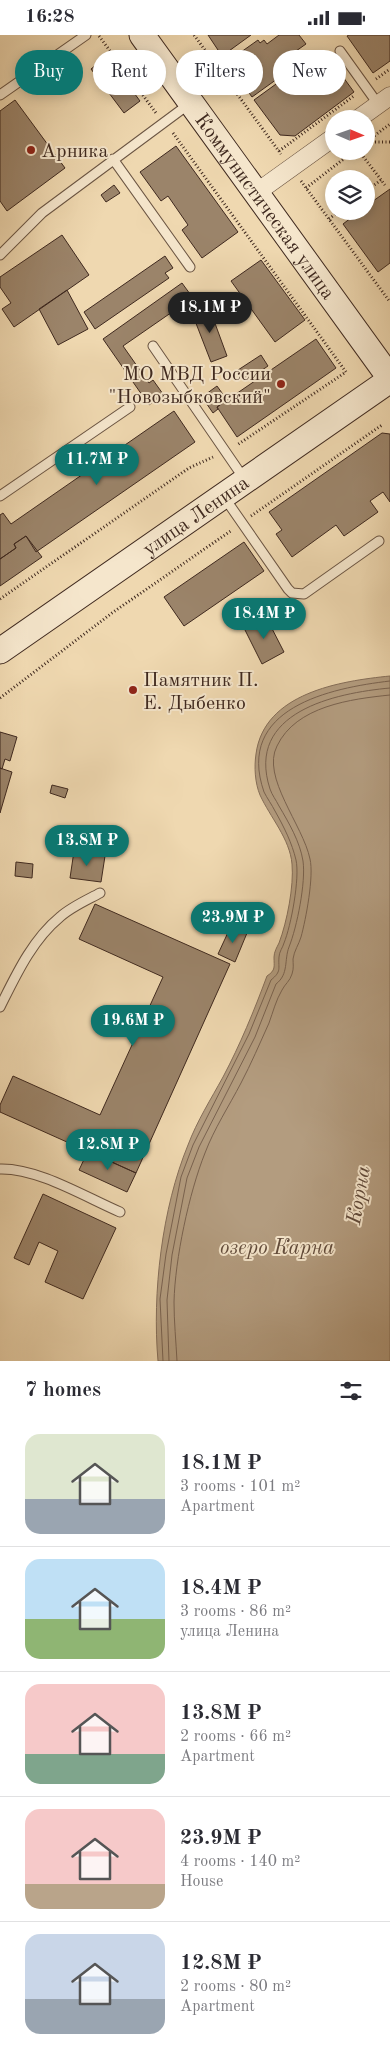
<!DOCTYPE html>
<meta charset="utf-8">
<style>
:root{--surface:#fff;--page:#f7f7f7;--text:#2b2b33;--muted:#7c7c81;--line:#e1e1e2;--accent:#0f766e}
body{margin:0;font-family:"Old Standard TT",serif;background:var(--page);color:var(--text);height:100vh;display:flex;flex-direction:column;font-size:19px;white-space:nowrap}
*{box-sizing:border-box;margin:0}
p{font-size:16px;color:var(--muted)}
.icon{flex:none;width:28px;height:28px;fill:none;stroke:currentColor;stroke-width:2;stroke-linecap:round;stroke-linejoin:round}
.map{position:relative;height:1326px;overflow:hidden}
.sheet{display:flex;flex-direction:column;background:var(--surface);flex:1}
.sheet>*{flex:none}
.guide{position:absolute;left:15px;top:15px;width:360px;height:45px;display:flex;gap:10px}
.needle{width:32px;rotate:92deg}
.controls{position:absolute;left:325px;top:75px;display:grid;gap:10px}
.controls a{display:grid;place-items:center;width:50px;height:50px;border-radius:50%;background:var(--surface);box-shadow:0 2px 12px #0003;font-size:25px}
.price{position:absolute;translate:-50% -42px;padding:0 11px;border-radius:18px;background:var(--accent);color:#fff;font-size:16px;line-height:32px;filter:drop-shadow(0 1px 2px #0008)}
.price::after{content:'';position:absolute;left:50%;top:30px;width:15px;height:11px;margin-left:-8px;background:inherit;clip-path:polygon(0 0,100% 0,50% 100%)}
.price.current{background:#222;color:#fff}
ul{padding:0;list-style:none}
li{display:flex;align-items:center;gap:15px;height:125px;padding:0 25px}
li+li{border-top:1px solid var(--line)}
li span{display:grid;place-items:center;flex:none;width:140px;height:100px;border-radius:15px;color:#555}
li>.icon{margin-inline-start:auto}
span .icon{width:60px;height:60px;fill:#fffc;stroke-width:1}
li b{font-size:21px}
h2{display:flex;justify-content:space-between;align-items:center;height:60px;padding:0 25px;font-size:21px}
.chip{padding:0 18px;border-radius:22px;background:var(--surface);box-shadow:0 2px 12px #0003;font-size:18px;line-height:45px}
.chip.current{background:var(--accent);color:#fff}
.status{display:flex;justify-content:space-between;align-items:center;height:35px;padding:0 25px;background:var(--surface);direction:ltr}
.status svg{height:14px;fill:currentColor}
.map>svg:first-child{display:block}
</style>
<div class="status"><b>16:28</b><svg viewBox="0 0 49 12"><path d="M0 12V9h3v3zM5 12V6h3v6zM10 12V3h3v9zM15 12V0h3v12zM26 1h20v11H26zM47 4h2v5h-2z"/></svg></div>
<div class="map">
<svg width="390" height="1326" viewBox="0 0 390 1326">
<rect width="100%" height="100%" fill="#efd8b0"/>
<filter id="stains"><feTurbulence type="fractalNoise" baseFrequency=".004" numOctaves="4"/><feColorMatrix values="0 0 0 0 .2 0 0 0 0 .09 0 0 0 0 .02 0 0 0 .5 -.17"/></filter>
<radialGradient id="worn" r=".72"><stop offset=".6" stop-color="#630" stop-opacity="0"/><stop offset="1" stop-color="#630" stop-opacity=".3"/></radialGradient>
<path fill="#b39c7f" stroke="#856e59" d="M390 641V1326H158C152 1258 162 1173 188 1110 197 1086 211 1064 223 1042 240 1010 254 976 267 941 276 935 274 932 274 922 274 917 277 912 279 908 287 887 294 851 292 829 290 804 270 782 260 760 255 748 254 732 256 719 264 658 340 646 390 641Z"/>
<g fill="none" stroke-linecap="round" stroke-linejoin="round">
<path stroke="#79624f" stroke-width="1" d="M163 1326 160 1264 166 1219 181 1142 193 1110 249 999 271 945C282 936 278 934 279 922 279 917 283 912 284 908 291 891 300 843 296 825 292 808 284 792 275 776 272 770 267 763 264 757 235 673 330 653 390 646
M169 1326 167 1265 172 1220 187 1143 199 1112 255 1002 276 949C289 939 284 925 289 912 297 892 306 847 303 826 300 807 289 788 279 771 276 765 272 760 270 754 245 677 335 658 390 653
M177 1326C176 1306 174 1287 174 1267 175 1224 189 1158 205 1118 214 1094 229 1071 241 1048 251 1029 260 1008 269 988 273 977 276 965 282 955 285 949 290 946 292 939 294 933 293 929 293 924 294 916 299 909 301 902 306 884 314 841 310 824 303 790 261 742 277 711 296 671 351 664 390 660"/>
</g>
<path fill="#9b846a" stroke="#3f291f" d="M208 0H251L222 21Z
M279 0H299L306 9 296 16 298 18 278 31 284 39 252 62 227 27 258 5 260 8 264 5 267 9Z
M349 0H390V26L373 38 347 1Z
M107 21 140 66 124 78 91 34Z
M312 23 320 35 332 27 354 57 295 101 280 100 254 65Z
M15 65 65 133 7 176 0 166V76Z
M176 111 238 197 202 223 182 195 188 190 168 161 161 166 140 137Z
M114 150 120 158 106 167 101 160Z
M390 154V228L378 237 343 189 360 176H366V171Z
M62 200 89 240 14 292 2 274 11 268 0 252V242Z
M165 221 173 233 165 238 169 243 95 294 84 277Z
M261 225 305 285 275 307 231 246Z
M182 248 198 270 180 283 175 275 123 311 149 348 153 345 163 359 149 370 103 304Z
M67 255 88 294 58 310 39 274Z
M209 272 227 321 211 327 192 278Z
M316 304 336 333 237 402 217 372Z
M261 320 268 331 246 346 238 335Z
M217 351 227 365 217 372 218 374 213 378 202 362Z
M174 376 195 407 36 517 26 501 14 509 16 513 0 524V480L3 478 11 489Z
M382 398 390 399V467L383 457 370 466 378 477 344 501 336 490 292 522 276 499 282 495 269 477Z
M26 501 42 522 0 551V524L16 513 14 509Z
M244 507 264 536 184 591 164 562Z
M266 582 284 617 262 629 244 593Z
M0 697 17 702 10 726 5 724 2 734 0 733Z
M0 733 12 737 0 778Z
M52 750 68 754 65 763 50 758Z
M92 797 101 798 98 813 89 811Z
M76 798 86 799 84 813 73 811Z
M49 799 72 804 70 809 48 804Z
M74 816 105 821 101 847 70 843Z
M16 827 33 829 32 843 15 841Z
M95 869 230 929 136 1138 0 1077V1070L13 1041 100 1080 163 942 79 904Z
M231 891 247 898 235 927 218 919Z
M88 1116 136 1138 127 1157 79 1135Z
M43 1159 116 1193 83 1264 45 1247 58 1216 39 1207 29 1230 14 1223Z"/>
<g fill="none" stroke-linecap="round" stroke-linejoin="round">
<g stroke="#6b5543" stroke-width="11">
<path id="service" d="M340 16 378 69
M0 60 86 0
M113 124 190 232
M0 220 42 178 189 69
M153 311 245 445
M0 461 130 372
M224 462 288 554 292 558 304 559 379 506
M0 972C16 940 32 905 60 882 71 872 87 865 100 858
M0 1134C38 1133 85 1162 120 1177"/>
</g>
<g stroke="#6b5543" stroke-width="19">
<path id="minor" d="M358 84 390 61
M256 158 334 102"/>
</g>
<g stroke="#3f291f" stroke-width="27">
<g id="secondary">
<path id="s1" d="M142 0 390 343"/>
<path id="s2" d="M0 616 390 345"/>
</g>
</g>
<path stroke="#3f291f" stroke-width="3" stroke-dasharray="1 2.5" stroke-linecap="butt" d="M194 0 281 119
M99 1 156 78
M376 44 390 34
M173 98 346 337 237 410
M366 107 390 89
M368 107H390
M279 116 355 60
M359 116 385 150
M301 146 390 267
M306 153 354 116
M366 156 381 145
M329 184 339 176
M251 481 382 390
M0 564 189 433 213 422
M0 663 112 578 232 495"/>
<use href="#service" stroke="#f5e6cc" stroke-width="9"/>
<use href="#minor" stroke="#f5e6cc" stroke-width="18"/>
<use href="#secondary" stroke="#f5e6cc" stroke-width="25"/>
</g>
<g fill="#8f2418" stroke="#f5e6cc" stroke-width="2">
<circle cx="31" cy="115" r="5"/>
<circle cx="281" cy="349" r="5"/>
<circle cx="133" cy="655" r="5"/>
</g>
<g text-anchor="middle" stroke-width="4" stroke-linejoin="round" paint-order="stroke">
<g font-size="20" fill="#3f291f" stroke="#f5e6cc" text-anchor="start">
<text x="41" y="122">Арника</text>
<text x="271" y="345" text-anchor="end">МО МВД России<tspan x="271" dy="23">"Новозыбковский"</tspan></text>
<text x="143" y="651">Памятник П.<tspan x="143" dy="23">Е. Дыбенко</tspan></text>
</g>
<g font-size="20" fill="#3f291f" stroke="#f5e6cc">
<text dy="7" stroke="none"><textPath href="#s1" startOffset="211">Коммунистическая улица</textPath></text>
<text dy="7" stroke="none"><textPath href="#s2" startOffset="238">улица Ленина</textPath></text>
</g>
<g font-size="21" font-style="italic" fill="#624c3c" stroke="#f5e6cc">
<text transform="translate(358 1160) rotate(-80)" y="7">Корна</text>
<text x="277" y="1219">озеро Карна</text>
</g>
</g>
<rect width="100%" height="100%" filter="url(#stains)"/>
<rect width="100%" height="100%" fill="url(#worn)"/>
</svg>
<div class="controls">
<a><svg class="needle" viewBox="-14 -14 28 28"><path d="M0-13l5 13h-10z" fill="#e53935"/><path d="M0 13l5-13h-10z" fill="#7c7c81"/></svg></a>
<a><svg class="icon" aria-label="layers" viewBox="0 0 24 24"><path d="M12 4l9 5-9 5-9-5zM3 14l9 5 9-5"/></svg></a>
</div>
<b class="price current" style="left:210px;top:299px">18.1M ₽</b>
<b class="price" style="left:97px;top:451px">11.7M ₽</b>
<b class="price" style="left:264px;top:605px">18.4M ₽</b>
<b class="price" style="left:87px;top:832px">13.8M ₽</b>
<b class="price" style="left:233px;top:909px">23.9M ₽</b>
<b class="price" style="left:133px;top:1012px">19.6M ₽</b>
<b class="price" style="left:108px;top:1136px">12.8M ₽</b>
<div class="guide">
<a class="chip current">Buy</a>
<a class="chip">Rent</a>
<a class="chip">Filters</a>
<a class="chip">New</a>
</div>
</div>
<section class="sheet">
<h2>7 homes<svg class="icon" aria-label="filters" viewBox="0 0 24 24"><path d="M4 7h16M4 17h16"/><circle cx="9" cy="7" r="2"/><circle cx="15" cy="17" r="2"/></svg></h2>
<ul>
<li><span style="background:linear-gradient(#dfe7d0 65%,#9aa5b1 0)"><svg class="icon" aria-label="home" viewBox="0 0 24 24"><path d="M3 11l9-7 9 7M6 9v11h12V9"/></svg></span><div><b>18.1M ₽</b><p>3 rooms · 101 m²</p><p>Apartment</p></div></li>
<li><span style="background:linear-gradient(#bfe0f5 60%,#8fb573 0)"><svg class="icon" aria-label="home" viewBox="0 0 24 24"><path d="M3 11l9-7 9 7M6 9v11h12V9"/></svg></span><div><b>18.4M ₽</b><p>3 rooms · 86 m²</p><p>улица Ленина</p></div></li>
<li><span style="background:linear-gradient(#f6c9c9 70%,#7fa58c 0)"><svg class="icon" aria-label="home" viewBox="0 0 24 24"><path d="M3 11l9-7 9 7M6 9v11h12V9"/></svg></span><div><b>13.8M ₽</b><p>2 rooms · 66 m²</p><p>Apartment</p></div></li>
<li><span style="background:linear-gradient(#f6c9c9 75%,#b9a48a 0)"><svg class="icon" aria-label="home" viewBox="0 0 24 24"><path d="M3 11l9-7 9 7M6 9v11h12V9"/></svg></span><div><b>23.9M ₽</b><p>4 rooms · 140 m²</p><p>House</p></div></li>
<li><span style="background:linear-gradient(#c9d6e8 65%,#9aa5b1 0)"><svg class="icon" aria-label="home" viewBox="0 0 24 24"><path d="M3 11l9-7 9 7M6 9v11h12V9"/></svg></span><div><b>12.8M ₽</b><p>2 rooms · 80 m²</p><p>Apartment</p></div></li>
</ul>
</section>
